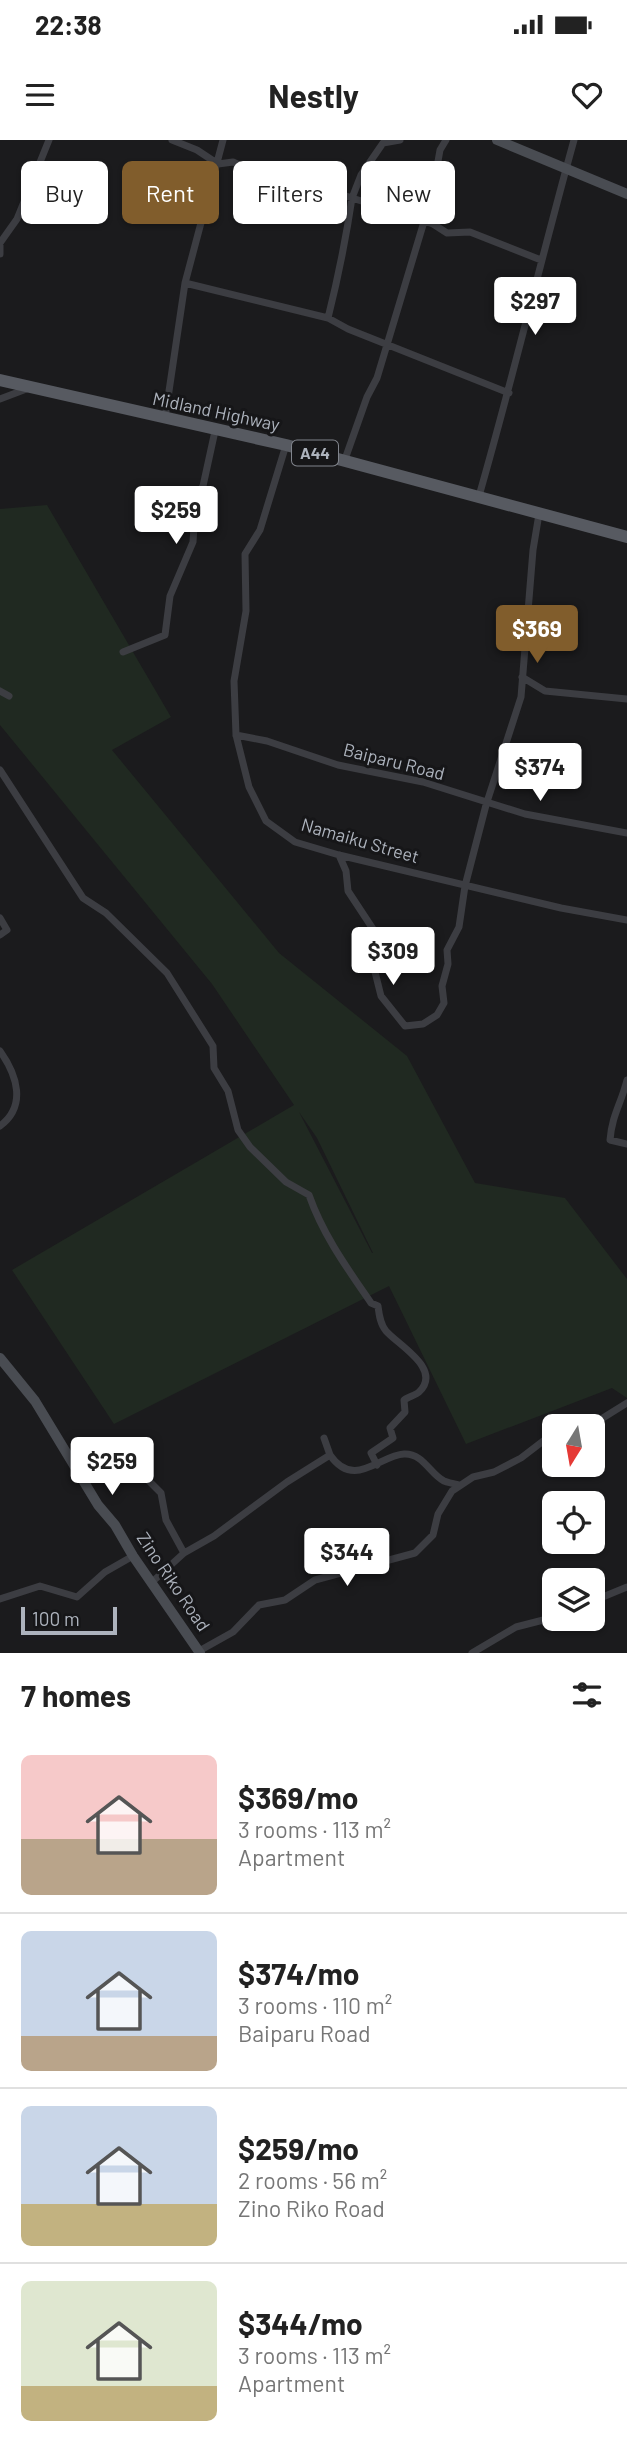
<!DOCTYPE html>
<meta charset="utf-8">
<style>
:root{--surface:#fff;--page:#f2f2f2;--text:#222;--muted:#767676;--line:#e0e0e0;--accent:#815d2c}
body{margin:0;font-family:Barlow,sans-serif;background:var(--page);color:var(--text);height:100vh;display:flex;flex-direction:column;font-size:26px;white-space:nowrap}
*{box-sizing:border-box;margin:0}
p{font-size:23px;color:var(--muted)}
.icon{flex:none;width:38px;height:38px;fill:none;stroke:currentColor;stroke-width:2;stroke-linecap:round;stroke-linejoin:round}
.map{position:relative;height:1513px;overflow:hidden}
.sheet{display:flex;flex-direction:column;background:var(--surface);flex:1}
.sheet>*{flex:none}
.top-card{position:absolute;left:21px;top:21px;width:586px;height:63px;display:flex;gap:14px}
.needle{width:46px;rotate:191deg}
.fabs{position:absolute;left:542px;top:1274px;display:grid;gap:14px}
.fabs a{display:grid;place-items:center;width:63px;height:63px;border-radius:10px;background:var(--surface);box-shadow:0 2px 5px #0004;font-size:35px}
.scale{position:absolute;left:21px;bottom:18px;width:96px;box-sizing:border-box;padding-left:7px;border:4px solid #adb3bd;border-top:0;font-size:19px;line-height:24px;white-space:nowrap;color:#adb3bd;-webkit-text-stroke:5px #161618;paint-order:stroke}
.price{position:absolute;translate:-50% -60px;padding:0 16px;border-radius:7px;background:#fff;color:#222;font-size:23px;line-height:46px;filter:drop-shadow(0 2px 4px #0008)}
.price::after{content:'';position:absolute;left:50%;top:42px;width:21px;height:16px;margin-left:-10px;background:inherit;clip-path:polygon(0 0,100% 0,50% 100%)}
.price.selected{background:var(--accent);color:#fff}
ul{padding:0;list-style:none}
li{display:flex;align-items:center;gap:21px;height:175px;padding:0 21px}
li+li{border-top:2px solid var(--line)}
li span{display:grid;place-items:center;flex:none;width:196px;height:140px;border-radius:10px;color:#555}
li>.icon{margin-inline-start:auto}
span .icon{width:84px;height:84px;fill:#fffc;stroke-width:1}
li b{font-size:30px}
h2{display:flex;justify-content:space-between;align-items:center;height:84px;padding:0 21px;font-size:30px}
.tag{padding:0 24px;border-radius:10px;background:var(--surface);box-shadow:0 2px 5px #0004;font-size:24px;line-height:63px}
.tag.selected{background:var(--accent);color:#fff}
.status{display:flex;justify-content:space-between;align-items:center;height:49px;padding:0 35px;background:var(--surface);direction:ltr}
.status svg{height:19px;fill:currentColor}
header{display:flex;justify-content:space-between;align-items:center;height:91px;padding:0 21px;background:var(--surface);font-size:32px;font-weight:700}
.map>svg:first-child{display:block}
</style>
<div class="status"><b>22:38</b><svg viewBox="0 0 49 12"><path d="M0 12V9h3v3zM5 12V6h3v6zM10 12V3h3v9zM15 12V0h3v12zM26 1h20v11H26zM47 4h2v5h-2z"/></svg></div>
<header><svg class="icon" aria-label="menu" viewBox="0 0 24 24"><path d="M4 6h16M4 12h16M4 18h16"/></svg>Nestly<svg class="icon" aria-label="heart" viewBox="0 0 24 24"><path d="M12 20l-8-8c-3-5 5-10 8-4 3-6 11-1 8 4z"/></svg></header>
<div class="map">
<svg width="627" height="1513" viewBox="0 0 627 1513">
<rect width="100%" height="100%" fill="#1b1b1d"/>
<path fill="#202921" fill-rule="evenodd" d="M47 365 171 577 112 610 279 813 407 916 475 1043 565 1058 627 1139V1258L612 1248 466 1304 389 1146 114 1284 12 1130 294 965 212 844 0 585V369ZM299 972 317 998 373 1113H372Z"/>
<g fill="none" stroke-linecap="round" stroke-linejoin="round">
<path stroke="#3c3d42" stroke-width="7" d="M172 0 197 10 218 24 233 22 250 30 290 37 352 58 361 35 383 3 400 0
M0 114V103L17 79 49 0
M185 143 328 178 348 189 509 253
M328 178C338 138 346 98 352 58L433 84 447 93 470 92 541 120
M0 259 29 248
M165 278 185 143 223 0
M286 305 260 390 245 414 246 471 234 541 236 595 249 647 266 681 295 702 339 715 561 768 627 780
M344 322 367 257 377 238 432 55 440 10 446 0
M479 356C513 238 541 119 574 0
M123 512 165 495 170 456 193 402 196 357 203 346 215 291
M522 537 545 551 627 559
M0 551 9 556
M236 595 267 601 338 625 423 642 525 674 627 693
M0 630 83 758 106 773 167 833 213 906 214 928 228 951 238 990 250 1007 286 1042 309 1055C323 1095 347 1128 371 1163L378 1166C379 1174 380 1184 386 1191 398 1205 443 1229 419 1252 416 1255 408 1257 404 1260L405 1272 390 1288 393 1298 371 1313 377 1325
M339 715 346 731 348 751 373 789 375 832 381 856 405 886 423 884 437 875 444 863 442 846 448 824 447 810 459 787 465 746 486 665 521 557 533 410 539 374
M0 778 7 790 0 795
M0 911C17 935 27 966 0 986
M627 940C621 964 612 975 610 1000L627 1004
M590 1286 627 1263
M330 1315C354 1350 380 1315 404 1314 423 1313 430 1334 444 1341 449 1343 455 1344 460 1345
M145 1337 161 1353 166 1380 184 1413
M151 1443 184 1413 214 1396 287 1342 330 1315 324 1298
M0 1459 40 1446 77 1457 105 1432 133 1416
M593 1461 627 1447
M199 1511 233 1492 259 1465 285 1460 315 1440 415 1413 433 1395 438 1374 452 1351 473 1337 494 1332 521 1318 551 1295 555 1296
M472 1513 516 1487 555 1477"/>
<path stroke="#494c52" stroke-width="10" d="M497 0 627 54
M0 1218 35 1261 98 1365 115 1385 133 1416 200 1513"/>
<path stroke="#575a61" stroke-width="12" d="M0 240 286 305 627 397"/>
</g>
<g text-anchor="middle" stroke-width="6" stroke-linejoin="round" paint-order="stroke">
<rect fill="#161618" stroke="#80848c" stroke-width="2" x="292" y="300.5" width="46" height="25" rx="5"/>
<g font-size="16" font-weight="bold" fill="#adb3bd">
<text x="315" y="319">A44</text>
</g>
<g font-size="18" fill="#adb3bd" stroke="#161618">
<text transform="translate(216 272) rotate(12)" y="6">Midland Highway</text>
<text transform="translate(394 622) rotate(14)" y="6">Baiparu Road</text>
<text transform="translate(360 701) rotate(16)" y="6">Namaiku Street</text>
<text transform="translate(173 1442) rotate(56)" y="6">Zino Riko Road</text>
</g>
</g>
</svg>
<div class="fabs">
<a><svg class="needle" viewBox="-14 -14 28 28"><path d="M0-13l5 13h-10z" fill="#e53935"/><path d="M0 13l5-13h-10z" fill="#767676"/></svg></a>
<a><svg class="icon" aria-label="locate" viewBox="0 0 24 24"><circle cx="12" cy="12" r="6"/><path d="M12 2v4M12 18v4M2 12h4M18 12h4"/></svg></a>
<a><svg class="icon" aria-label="layers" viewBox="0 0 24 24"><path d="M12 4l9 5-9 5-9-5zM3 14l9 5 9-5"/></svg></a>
</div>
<div class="scale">100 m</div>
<b class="price" style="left:535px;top:197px">$297</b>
<b class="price" style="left:176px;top:406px">$259</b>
<b class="price selected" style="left:537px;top:525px">$369</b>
<b class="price" style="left:540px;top:663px">$374</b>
<b class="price" style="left:393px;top:847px">$309</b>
<b class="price" style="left:112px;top:1357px">$259</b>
<b class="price" style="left:347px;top:1448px">$344</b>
<div class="top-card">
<a class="tag">Buy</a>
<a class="tag selected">Rent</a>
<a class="tag">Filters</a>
<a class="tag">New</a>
</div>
</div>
<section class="sheet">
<h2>7 homes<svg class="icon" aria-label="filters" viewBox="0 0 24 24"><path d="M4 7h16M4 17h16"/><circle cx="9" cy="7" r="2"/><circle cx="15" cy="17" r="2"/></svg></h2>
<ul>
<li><span style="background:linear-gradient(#f6c9c9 60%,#b9a48a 0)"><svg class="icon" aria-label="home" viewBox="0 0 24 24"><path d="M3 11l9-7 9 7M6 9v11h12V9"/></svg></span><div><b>$369/mo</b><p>3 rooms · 113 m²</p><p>Apartment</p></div></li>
<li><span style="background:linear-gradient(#c9d6e8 75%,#b9a48a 0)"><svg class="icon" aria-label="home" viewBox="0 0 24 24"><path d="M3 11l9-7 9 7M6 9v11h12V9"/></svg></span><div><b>$374/mo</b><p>3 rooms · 110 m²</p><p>Baiparu Road</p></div></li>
<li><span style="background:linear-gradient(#c9d6e8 70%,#c2b280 0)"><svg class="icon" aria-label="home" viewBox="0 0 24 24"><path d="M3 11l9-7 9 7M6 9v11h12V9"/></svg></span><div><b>$259/mo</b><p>2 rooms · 56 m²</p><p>Zino Riko Road</p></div></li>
<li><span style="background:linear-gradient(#dfe7d0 75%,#c2b280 0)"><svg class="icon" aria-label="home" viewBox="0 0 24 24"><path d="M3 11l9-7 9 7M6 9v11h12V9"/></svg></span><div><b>$344/mo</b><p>3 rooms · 113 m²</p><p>Apartment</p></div></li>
</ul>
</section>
